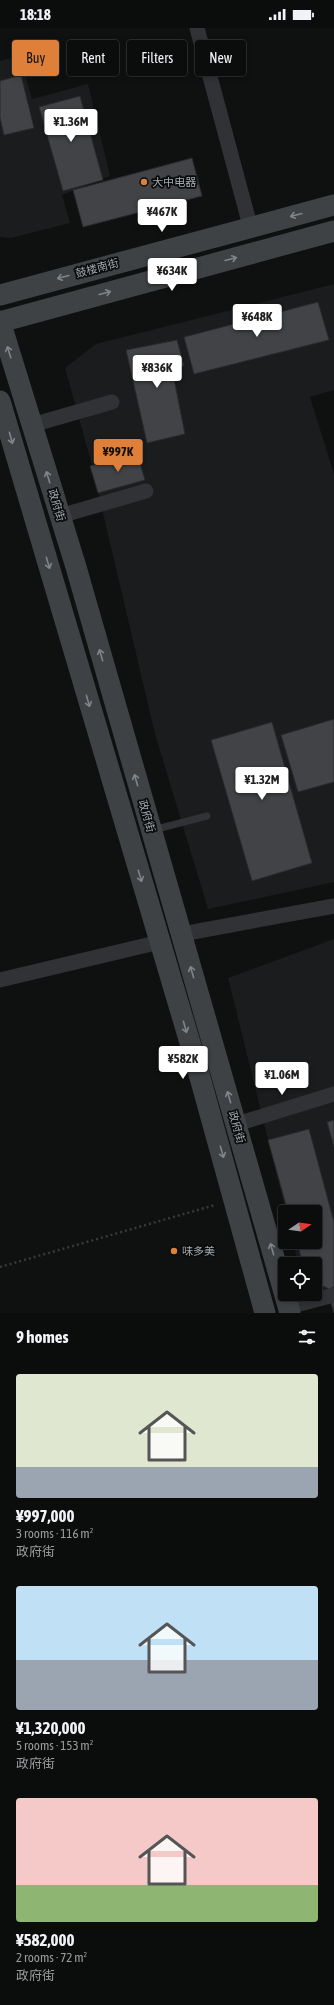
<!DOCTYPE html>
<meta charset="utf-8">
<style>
:root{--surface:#0b0c0c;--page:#141515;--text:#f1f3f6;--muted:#9a9b9d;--line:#2b2c2d;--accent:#de803a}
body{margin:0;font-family:"Asap Condensed","Noto Sans SC",sans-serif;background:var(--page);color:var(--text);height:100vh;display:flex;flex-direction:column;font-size:15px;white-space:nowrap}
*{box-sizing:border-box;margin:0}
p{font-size:13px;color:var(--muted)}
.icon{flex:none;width:22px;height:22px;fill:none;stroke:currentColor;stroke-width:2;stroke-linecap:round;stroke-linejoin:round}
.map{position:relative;height:1285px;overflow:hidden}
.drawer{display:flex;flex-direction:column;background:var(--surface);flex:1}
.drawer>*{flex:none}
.guide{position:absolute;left:12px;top:12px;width:310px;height:36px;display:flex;gap:8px}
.needle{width:26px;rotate:77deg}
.controls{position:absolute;left:278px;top:1177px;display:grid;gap:8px}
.controls a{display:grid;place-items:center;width:44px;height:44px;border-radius:4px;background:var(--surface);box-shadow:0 2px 6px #0003,0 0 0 1px var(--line);font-size:20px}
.price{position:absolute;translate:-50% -34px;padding:0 9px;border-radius:4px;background:#fff;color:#222;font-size:13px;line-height:26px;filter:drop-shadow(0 1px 2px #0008)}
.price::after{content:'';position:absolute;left:50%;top:24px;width:12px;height:9px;margin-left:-6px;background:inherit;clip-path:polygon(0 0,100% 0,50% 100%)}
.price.selected{background:var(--accent);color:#111}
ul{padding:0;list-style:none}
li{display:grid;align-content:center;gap:8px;height:212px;padding:0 16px}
li span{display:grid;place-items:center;height:124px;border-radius:4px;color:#555}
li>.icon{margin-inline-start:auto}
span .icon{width:72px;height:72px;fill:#fffc;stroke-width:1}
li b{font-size:17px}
h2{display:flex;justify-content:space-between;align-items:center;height:48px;padding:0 16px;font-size:17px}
.chip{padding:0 14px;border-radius:4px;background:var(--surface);box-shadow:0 2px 6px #0003,0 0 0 1px var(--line);font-size:14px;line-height:36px}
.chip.selected{background:var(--accent);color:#111}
.status{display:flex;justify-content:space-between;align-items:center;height:28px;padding:0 20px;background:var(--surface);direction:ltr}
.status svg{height:11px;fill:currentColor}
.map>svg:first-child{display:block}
</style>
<div class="status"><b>18:18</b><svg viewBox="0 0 49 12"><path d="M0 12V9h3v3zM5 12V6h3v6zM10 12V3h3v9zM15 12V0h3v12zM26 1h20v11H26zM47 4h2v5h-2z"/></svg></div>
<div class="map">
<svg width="334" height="1285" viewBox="0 0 334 1285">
<rect width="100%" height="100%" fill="#0f1010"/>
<path fill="#1b1c1d" d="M20 28 32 71 88 56 110 148 62 167 70 195 11 210 0 209V33Z
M334 256V362L310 369 334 446V854L208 881 155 706 90 430 65 340 96 316Z
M334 911V1260L315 1265V1236H298L293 1214H315V1184H286L228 950Z"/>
<path fill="#414346" stroke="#292a2c" d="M21 47 34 100 4 107 0 90V53Z
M80 68 103 152 63 163 39 79Z
M192 130 202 168 83 199 73 162Z
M318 274 329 312 194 346 184 309Z
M177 312 184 338 172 341 185 406 147 415 126 322Z
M137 425 145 452 98 465 90 438Z
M334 691V754L298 764 281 707Z
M272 694 312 835 252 853 211 712Z
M334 1092V1119L327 1094Z
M309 1101 334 1194V1259L329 1261 315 1254V1236H303L297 1214H315V1184H288L268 1112Z
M334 1270V1285L330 1271Z"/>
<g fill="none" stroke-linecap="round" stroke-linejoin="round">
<path stroke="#37393c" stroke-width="2.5" stroke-dasharray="2 3" stroke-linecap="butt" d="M0 1239 215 1177"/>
<path stroke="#313235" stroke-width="7" d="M153 802 207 788"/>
<path stroke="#313235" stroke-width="15" d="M197 0 248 190 249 199
M32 397 112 374
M60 488 146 463
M182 906 334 878
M0 952 160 914
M237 1096 334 1066
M288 1279 334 1267"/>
<path stroke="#3f4245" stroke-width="21" d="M0 267 334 177
M0 293 76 539 290 1285
M0 294 334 203
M0 373 196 1035 265 1285"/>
</g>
<defs><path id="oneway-shaft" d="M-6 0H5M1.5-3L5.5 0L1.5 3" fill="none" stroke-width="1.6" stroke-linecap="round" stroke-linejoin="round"/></defs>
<g stroke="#7f858b">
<use href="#oneway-shaft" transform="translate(296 187) rotate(165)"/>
<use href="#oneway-shaft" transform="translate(231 231) rotate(-15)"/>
<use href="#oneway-shaft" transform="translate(63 249) rotate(165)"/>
<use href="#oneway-shaft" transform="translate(105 265) rotate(-15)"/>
<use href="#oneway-shaft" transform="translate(9 324) rotate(-107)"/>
<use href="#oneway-shaft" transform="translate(11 410) rotate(74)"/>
<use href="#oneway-shaft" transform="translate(48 449) rotate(-107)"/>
<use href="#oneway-shaft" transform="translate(48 535) rotate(74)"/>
<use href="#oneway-shaft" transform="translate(101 627) rotate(-106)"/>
<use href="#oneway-shaft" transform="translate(88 673) rotate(74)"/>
<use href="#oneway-shaft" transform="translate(136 752) rotate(-106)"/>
<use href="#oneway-shaft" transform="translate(140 848) rotate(73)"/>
<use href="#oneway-shaft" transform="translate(192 944) rotate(-106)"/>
<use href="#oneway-shaft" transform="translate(185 999) rotate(74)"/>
<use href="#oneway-shaft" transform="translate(229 1069) rotate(-106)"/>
<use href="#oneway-shaft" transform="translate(222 1124) rotate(74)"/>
<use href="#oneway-shaft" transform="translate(272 1221) rotate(-106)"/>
</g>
<g fill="#de803a" stroke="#0a0b0b" stroke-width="1.5">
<circle cx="144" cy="154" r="4"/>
<circle cx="174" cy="1223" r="4"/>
</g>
<g text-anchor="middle" stroke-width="3.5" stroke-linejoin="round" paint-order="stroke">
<g font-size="11" fill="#a2a9b0" stroke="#0a0b0b" text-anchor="start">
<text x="152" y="158">大中电器</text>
<text x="182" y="1227">味多美</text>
</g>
<g font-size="11" fill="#a2a9b0" stroke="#0a0b0b">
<text transform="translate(97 240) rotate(-15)" y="4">鼓楼南街</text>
<text transform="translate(57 477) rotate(73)" y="4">政府街</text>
<text transform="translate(147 788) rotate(74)" y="4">政府街</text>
<text transform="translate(237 1099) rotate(74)" y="4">政府街</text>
</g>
</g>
</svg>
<div class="controls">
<a><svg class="needle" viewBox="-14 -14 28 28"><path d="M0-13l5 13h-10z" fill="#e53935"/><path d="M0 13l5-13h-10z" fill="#9a9b9d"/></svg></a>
<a><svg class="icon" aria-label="locate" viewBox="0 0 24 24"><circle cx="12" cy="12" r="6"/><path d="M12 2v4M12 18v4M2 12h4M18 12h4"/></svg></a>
</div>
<b class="price" style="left:71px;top:115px">¥1.36M</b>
<b class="price" style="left:162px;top:205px">¥467K</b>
<b class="price" style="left:172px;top:264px">¥634K</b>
<b class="price" style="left:257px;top:310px">¥648K</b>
<b class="price" style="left:157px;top:361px">¥836K</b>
<b class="price selected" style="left:118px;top:445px">¥997K</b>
<b class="price" style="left:262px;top:773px">¥1.32M</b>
<b class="price" style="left:183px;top:1052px">¥582K</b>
<b class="price" style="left:282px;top:1068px">¥1.06M</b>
<div class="guide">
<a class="chip selected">Buy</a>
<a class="chip">Rent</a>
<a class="chip">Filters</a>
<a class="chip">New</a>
</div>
</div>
<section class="drawer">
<h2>9 homes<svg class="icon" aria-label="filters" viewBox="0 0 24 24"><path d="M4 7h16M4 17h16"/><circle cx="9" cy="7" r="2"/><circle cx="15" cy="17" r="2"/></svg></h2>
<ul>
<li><span style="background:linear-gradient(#dfe7d0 75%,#9aa5b1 0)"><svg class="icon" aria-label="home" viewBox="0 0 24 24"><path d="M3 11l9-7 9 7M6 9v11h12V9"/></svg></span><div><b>¥997,000</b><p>3 rooms · 116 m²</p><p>政府街</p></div></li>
<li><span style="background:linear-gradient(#bfe0f5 60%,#9aa5b1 0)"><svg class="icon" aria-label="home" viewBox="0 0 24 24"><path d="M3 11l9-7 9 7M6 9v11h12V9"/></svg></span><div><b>¥1,320,000</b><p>5 rooms · 153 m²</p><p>政府街</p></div></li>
<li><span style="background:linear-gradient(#f6c9c9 70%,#8fb573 0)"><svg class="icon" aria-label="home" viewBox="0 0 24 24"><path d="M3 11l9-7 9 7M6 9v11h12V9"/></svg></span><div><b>¥582,000</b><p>2 rooms · 72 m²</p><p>政府街</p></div></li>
</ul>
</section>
